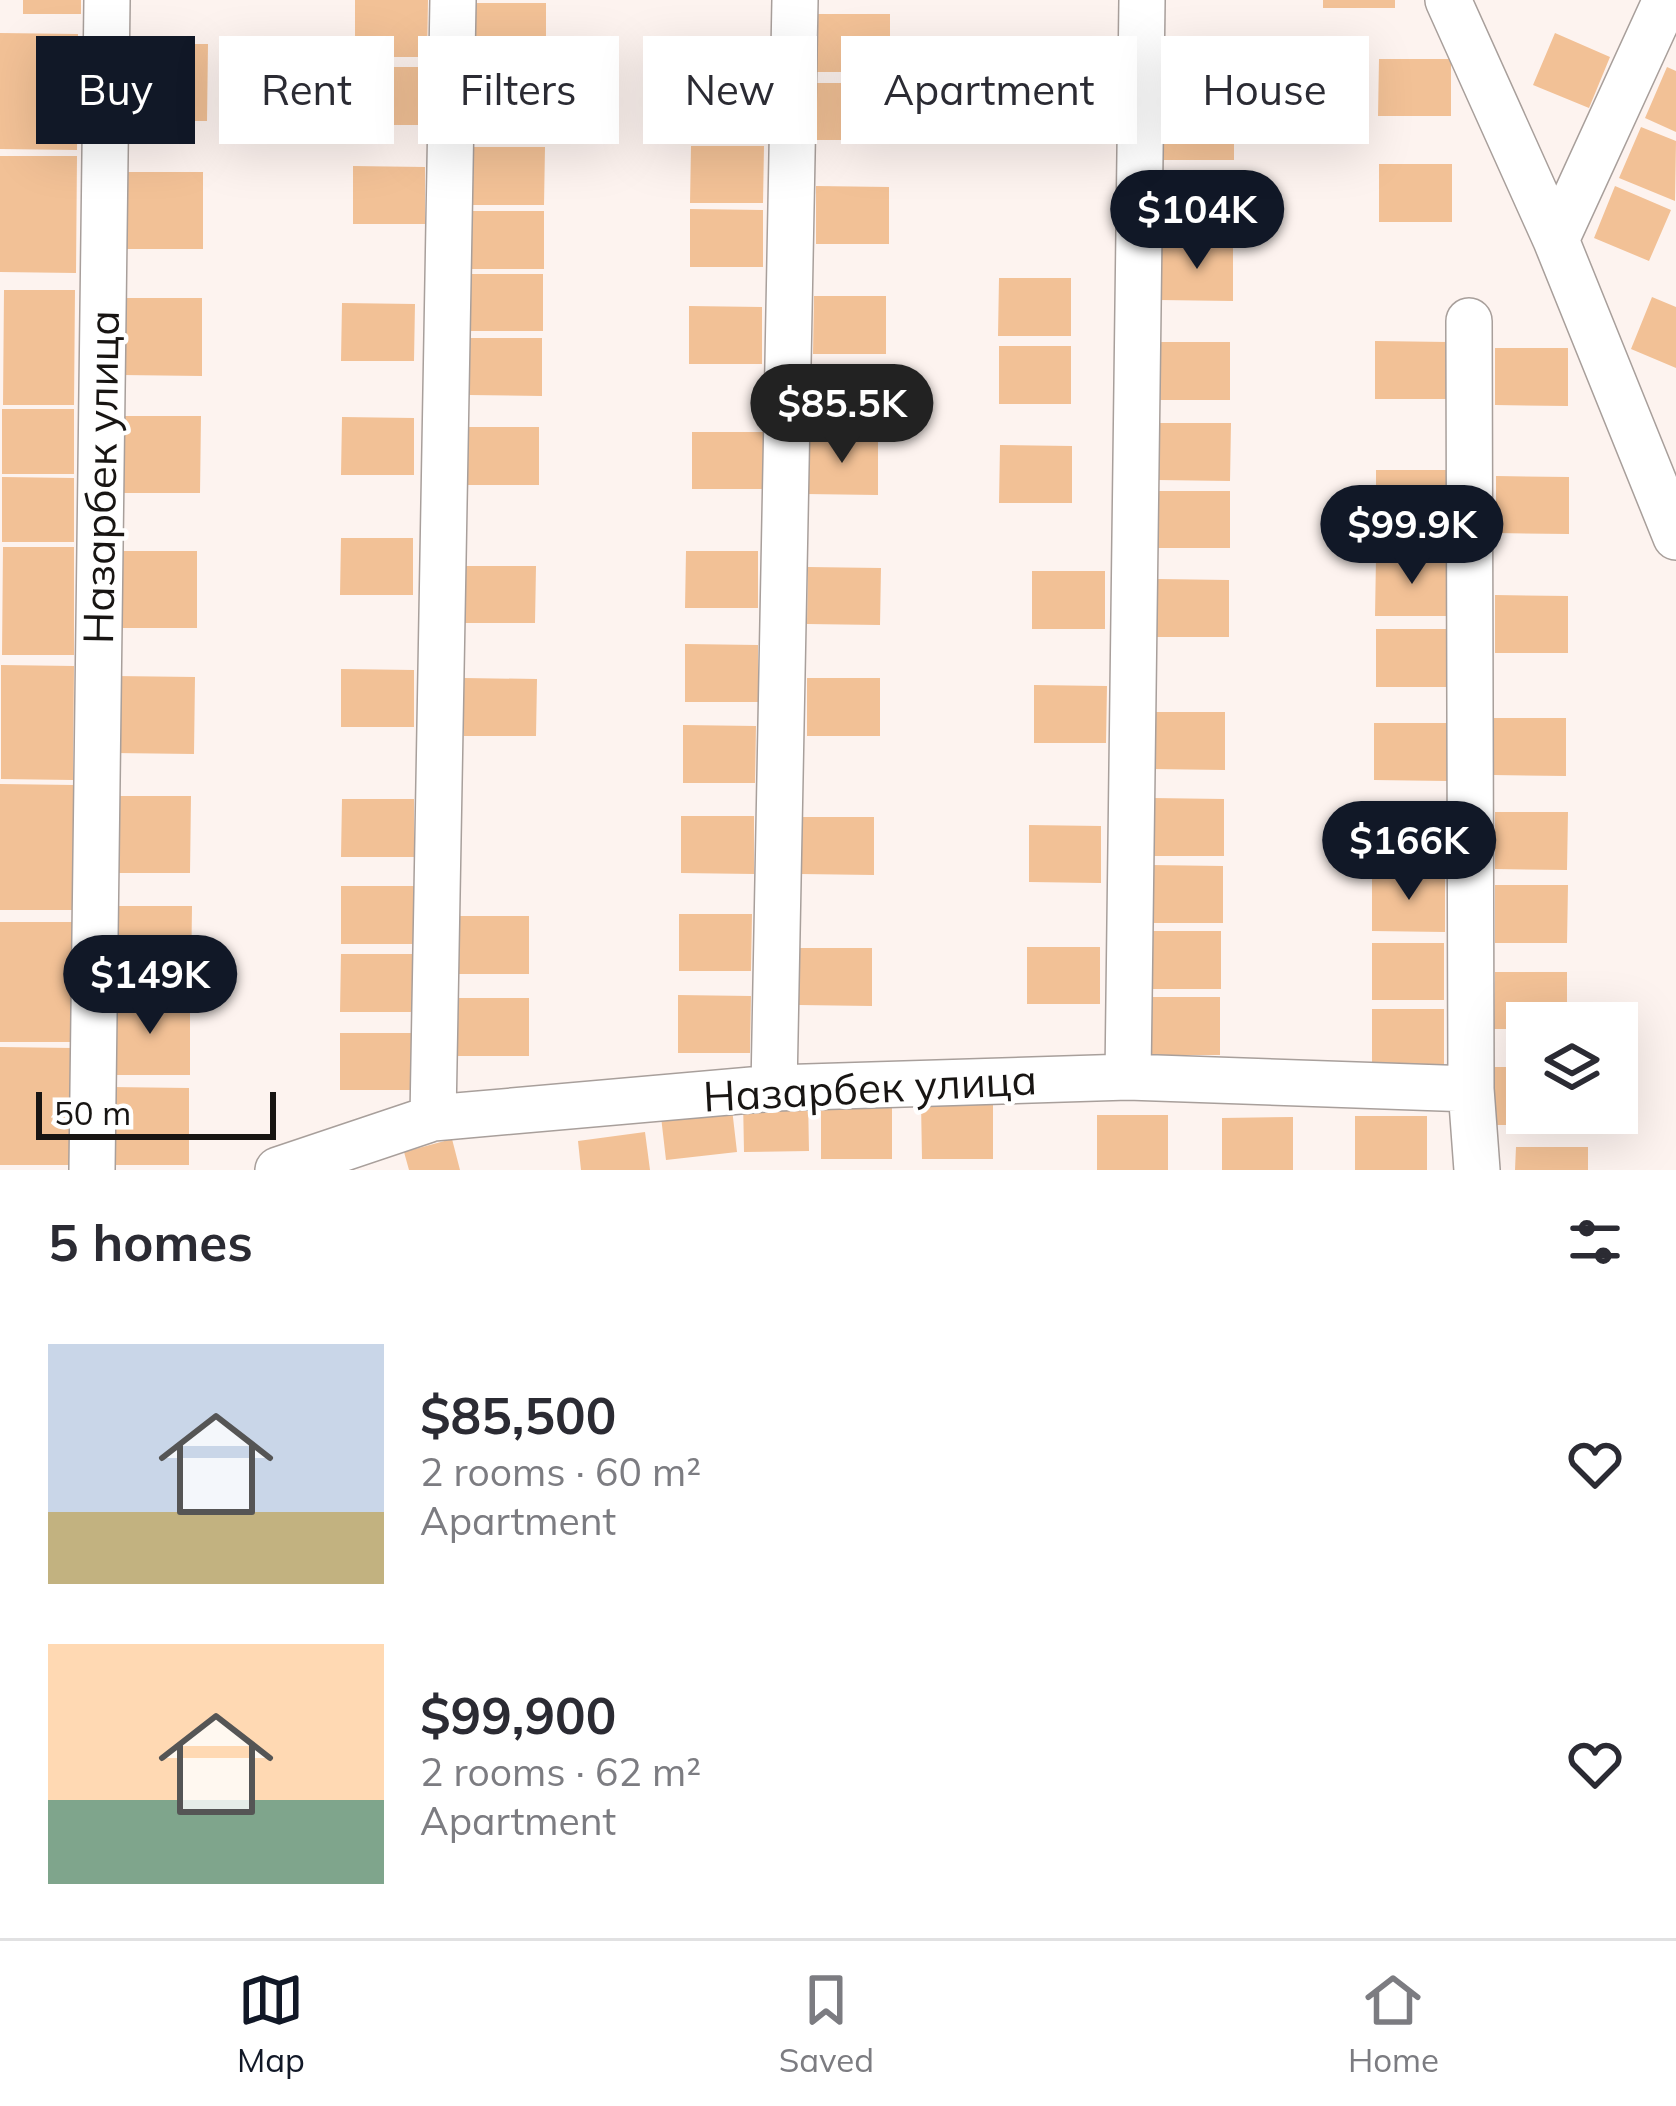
<!DOCTYPE html>
<meta charset="utf-8">
<style>
:root{--surface:#fff;--page:#f2f2f3;--text:#2b2b33;--muted:#7c7c81;--line:#e1e1e2;--accent:#111827}
body{margin:0;font-family:Mulish,sans-serif;background:var(--page);color:var(--text);height:100vh;display:flex;flex-direction:column;font-size:45px;white-space:nowrap}
*{box-sizing:border-box;margin:0}
p{font-size:39px;color:var(--muted)}
.icon{flex:none;width:66px;height:66px;fill:none;stroke:currentColor;stroke-width:2;stroke-linecap:round;stroke-linejoin:round}
.map{position:relative;height:1170px;overflow:hidden}
.details{display:flex;flex-direction:column;background:var(--surface);flex:1}
.details>*{flex:none}
.guide{position:absolute;left:36px;top:36px;width:1605px;height:108px;display:flex;gap:24px}
.tools{position:absolute;left:1506px;top:1002px;display:grid;gap:24px}
.tools a{display:grid;place-items:center;width:132px;height:132px;border-radius:0px;background:var(--surface);box-shadow:0 12px 48px #0002;font-size:60px}
.scale{position:absolute;left:36px;bottom:30px;width:240px;box-sizing:border-box;padding-left:12px;border:6px solid #181513;border-top:0;font-size:33px;line-height:42px;white-space:nowrap;color:#181513;-webkit-text-stroke:9px #fff;paint-order:stroke}
.price{position:absolute;translate:-50% -102px;padding:0 27px;border-radius:42px;background:var(--accent);color:#fff;font-size:39px;line-height:78px;filter:drop-shadow(0 3px 6px #0008)}
.price::after{content:'';position:absolute;left:50%;top:72px;width:36px;height:27px;margin-left:-18px;background:inherit;clip-path:polygon(0 0,100% 0,50% 100%)}
.price.selected{background:#222;color:#fff}
ul{padding:0;list-style:none}
li{display:flex;align-items:center;gap:36px;height:300px;padding:0 48px}
li span{display:grid;place-items:center;flex:none;width:336px;height:240px;border-radius:0px;color:#555}
li>.icon{margin-inline-start:auto}
span .icon{width:144px;height:144px;fill:#fffc;stroke-width:1}
li b{font-size:51px}
h2{display:flex;justify-content:space-between;align-items:center;height:144px;padding:0 48px;font-size:51px}
.pill{padding:0 42px;border-radius:0px;background:var(--surface);box-shadow:0 12px 48px #0002;font-size:42px;line-height:108px}
.pill.selected{background:var(--accent);color:#fff}
.tabs{display:flex;justify-content:space-around;align-items:center;height:168px;border-top:3px solid var(--line);background:var(--surface);font-size:33px;color:var(--muted)}
.tabs a{display:grid;justify-items:center;gap:6px}
.tabs .selected{color:var(--accent)}
.map>svg:first-child{display:block}
</style>
<div class="map">
<svg width="1676" height="1170" viewBox="0 0 1676 1170">
<rect width="100%" height="100%" fill="#fdf3ef"/>
<path fill="#f2c196" d="M23 0H81V14H23Z
M355 0H428L427 57H355Z
M1323 0H1395V8H1323Z
M473 3H546V61H473Z
M817 14H890V72H817Z
M0 33 78 34 77 150 0 149Z
M1555 33 1610 57 1589 108 1533 85Z
M1163 37H1236V95L1163 94Z
M128 44H208L207 121H128Z
M690 57H763V115L690 114Z
M1379 59H1451V116H1378Z
M355 67H427V125H355Z
M1667 67 1676 71V132L1645 118Z
M473 79H546L545 136H473Z
M817 83H889V140H816Z
M1162 102H1234V160H1161Z
M1641 127 1676 141 1675 201 1619 178Z
M691 146H764L763 203H690Z
M472 147H545L544 205H472Z
M0 156H77L76 273 0 272Z
M1379 164H1452V222H1379Z
M353 166 425 167V224H353Z
M124 172H203V249H124Z
M1161 176H1233V234L1161 233Z
M816 186 889 187V244H816Z
M1615 186 1671 210 1649 261 1594 238Z
M690 209 763 210V267H690Z
M471 211H544V269H471Z
M1160 243 1233 244V301L1160 300Z
M470 274H543V331H470Z
M999 278H1071V336H998Z
M4 290H75L74 405H3Z
M814 296H886V354H813Z
M1652 297 1676 307V368L1631 349Z
M122 298H202V376L122 375Z
M342 303 415 304 414 361H341Z
M689 306 762 307V364H689Z
M470 338H542V396L469 395Z
M1375 341 1448 342 1447 399H1375Z
M1158 342H1230V400H1157Z
M999 346H1071V404H999Z
M1495 348H1568V406L1495 405Z
M2 409H74V474H2Z
M121 416H201L200 493H121Z
M342 417 414 418V475H341Z
M1158 423H1231L1230 481 1158 480Z
M466 427H539V485H466Z
M692 432H765L764 489H692Z
M806 437H878V495L806 494Z
M1000 445 1072 446V503H999Z
M1376 470H1448V528L1376 527Z
M1496 476 1569 477V534L1496 533Z
M2 477 74 478V542H2Z
M1158 491H1230V548H1157Z
M341 538H413V595H340Z
M3 547H74V655H2Z
M118 551H197V628H117Z
M686 551H758V608H685Z
M1376 558H1448V616H1375Z
M463 566H536L535 623H463Z
M808 567 881 568 880 625 807 624Z
M1032 571H1105V629H1032Z
M1157 579 1229 580V637H1157Z
M1495 595 1568 596V653H1495Z
M1376 629H1449L1448 687H1376Z
M685 644 758 645V702H685Z
M1 665 74 666 73 780 1 779Z
M341 669 414 670V727H341Z
M115 676 195 677 194 754 114 753Z
M464 678 537 679 536 736H464Z
M807 678H880V736H807Z
M1034 685 1107 686 1106 743H1034Z
M1152 712H1225V770L1152 769Z
M1493 718H1566V776L1493 775Z
M1374 723H1447V781L1374 780Z
M683 725 756 726 755 783H683Z
M0 784 74 785 73 910H0Z
M111 796H191L190 873H111Z
M1152 798 1224 799V856H1151Z
M342 799H414V857H341Z
M1372 809H1445V866H1372Z
M1495 812H1568L1567 870 1495 869Z
M681 816H754V874L681 873Z
M801 817H874V875L801 874Z
M1029 825 1101 826V883L1029 882Z
M1150 865 1223 866V923H1150Z
M1372 874H1445V932L1372 931Z
M1495 885H1568L1567 943H1495Z
M341 886H414L413 944H341Z
M112 906H192L191 983H112Z
M679 914H752L751 971H679Z
M456 916H529V974H456Z
M0 922H73L72 1042H0Z
M1148 931H1221V989H1148Z
M1372 943H1444V1000H1372Z
M1027 947H1100V1004H1027Z
M799 948H872V1006L799 1005Z
M341 954H413V1012H340Z
M1495 972H1567V1023H1527V1029H1494Z
M678 995 751 996 750 1053H678Z
M1147 997H1220V1055H1147Z
M110 998H190V1075H110Z
M456 998H529V1056H456Z
M1372 1009H1444V1066H1372Z
M340 1033H412V1090H340Z
M0 1047 72 1048 71 1165H0Z
M1494 1067H1527V1113H1566V1125H1494Z
M110 1087 189 1088V1165H109Z
M808 1097 809 1151 744 1152 743 1099Z
M731 1100 737 1152 666 1160 660 1108Z
M821 1103H892V1159H821Z
M921 1103H993V1159H922Z
M1097 1115H1168V1170H1097Z
M1355 1116H1427V1170H1355Z
M1293 1117V1170H1222V1118Z
M645 1132 650 1170H581L578 1141Z
M452 1139 460 1170H409L404 1152Z
M1516 1147H1588V1170H1515Z"/>
<g fill="none" stroke-linecap="round" stroke-linejoin="round">
<g stroke="#a89f9b" stroke-width="48">
<path id="minor" d="M1448 0 1556 240 1676 537
M1556 240 1666 0
M1469 321 1471 1089 1477 1170
M1128 1077 1142 0
M774 1088 795 0
M433 1118 453 0
M92 1170 107 0
M278 1170 433 1118 774 1088 1128 1077 1471 1089"/>
</g>
<use href="#minor" stroke="#fff" stroke-width="45"/>
</g>
<g text-anchor="middle" stroke-width="9" stroke-linejoin="round" paint-order="stroke">
<g font-size="42" fill="#181513" stroke="#fff">
<text transform="translate(101 477) rotate(-89)" y="15">Назарбек улица</text>
<text transform="translate(870 1088) rotate(-3)" y="15">Назарбек улица</text>
</g>
</g>
</svg>
<div class="tools">
<a><svg class="icon" aria-label="layers" viewBox="0 0 24 24"><path d="M12 4l9 5-9 5-9-5zM3 14l9 5 9-5"/></svg></a>
</div>
<div class="scale">50 m</div>
<b class="price" style="left:1197px;top:272px">$104K</b>
<b class="price selected" style="left:842px;top:466px">$85.5K</b>
<b class="price" style="left:1412px;top:587px">$99.9K</b>
<b class="price" style="left:1409px;top:903px">$166K</b>
<b class="price" style="left:150px;top:1037px">$149K</b>
<div class="guide">
<a class="pill selected">Buy</a>
<a class="pill">Rent</a>
<a class="pill">Filters</a>
<a class="pill">New</a>
<a class="pill">Apartment</a>
<a class="pill">House</a>
</div>
</div>
<section class="details">
<h2>5 homes<svg class="icon" aria-label="filters" viewBox="0 0 24 24"><path d="M4 7h16M4 17h16"/><circle cx="9" cy="7" r="2"/><circle cx="15" cy="17" r="2"/></svg></h2>
<ul>
<li><span style="background:linear-gradient(#c9d6e8 70%,#c2b280 0)"><svg class="icon" aria-label="home" viewBox="0 0 24 24"><path d="M3 11l9-7 9 7M6 9v11h12V9"/></svg></span><div><b>$85,500</b><p>2 rooms · 60 m²</p><p>Apartment</p></div><svg class="icon" aria-label="heart" viewBox="0 0 24 24"><path d="M12 20l-8-8c-3-5 5-10 8-4 3-6 11-1 8 4z"/></svg></li>
<li><span style="background:linear-gradient(#ffd9b3 65%,#7fa58c 0)"><svg class="icon" aria-label="home" viewBox="0 0 24 24"><path d="M3 11l9-7 9 7M6 9v11h12V9"/></svg></span><div><b>$99,900</b><p>2 rooms · 62 m²</p><p>Apartment</p></div><svg class="icon" aria-label="heart" viewBox="0 0 24 24"><path d="M12 20l-8-8c-3-5 5-10 8-4 3-6 11-1 8 4z"/></svg></li>
</ul>
</section>
<nav class="tabs">
<a class="selected"><svg class="icon" aria-label="map" viewBox="0 0 24 24"><path d="M3 6l6-2 6 2 6-2v14l-6 2-6-2-6 2zM9 4v14M15 6v14"/></svg>Map</a>
<a><svg class="icon" aria-label="saved" viewBox="0 0 24 24"><path d="M7 4h10v16l-5-4-5 4z"/></svg>Saved</a>
<a><svg class="icon" aria-label="home" viewBox="0 0 24 24"><path d="M3 11l9-7 9 7M6 9v11h12V9"/></svg>Home</a>
</nav>
